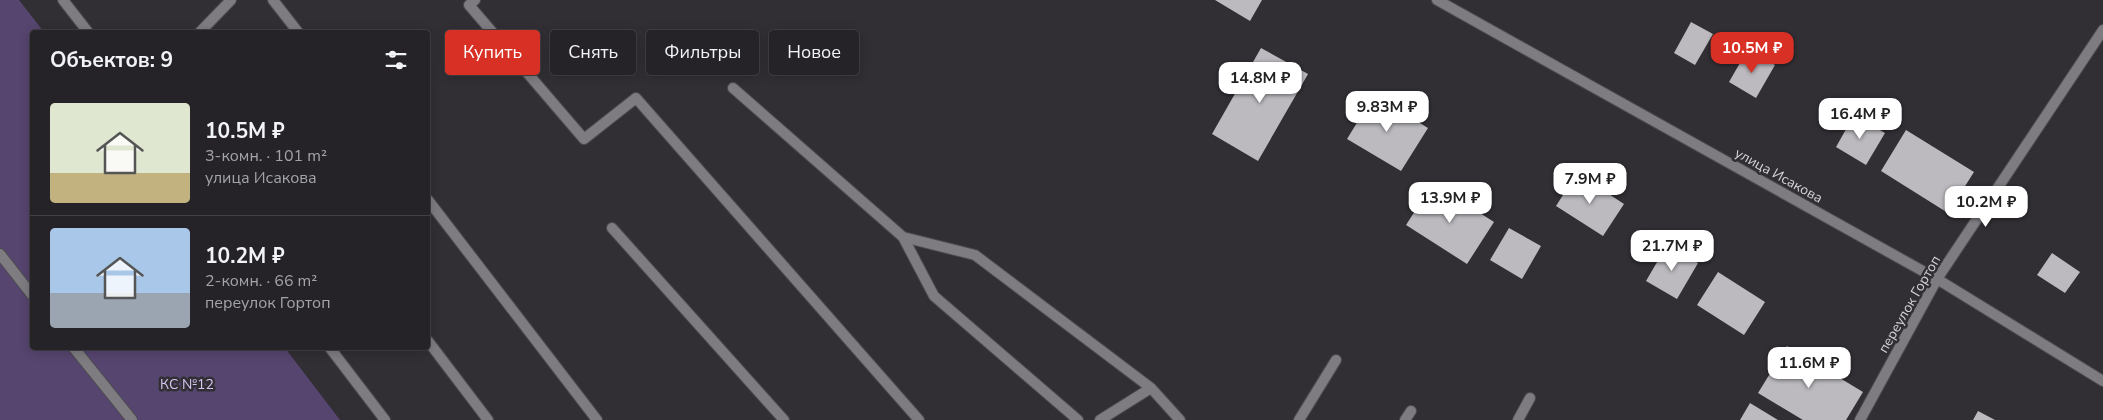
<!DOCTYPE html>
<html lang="ru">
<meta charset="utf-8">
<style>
:root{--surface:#252327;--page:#312f33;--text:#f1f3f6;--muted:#a3a4a7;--line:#424044;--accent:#d93025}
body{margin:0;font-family:"Nunito Sans",sans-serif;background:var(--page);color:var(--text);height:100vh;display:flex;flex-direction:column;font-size:19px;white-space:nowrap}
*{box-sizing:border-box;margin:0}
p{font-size:16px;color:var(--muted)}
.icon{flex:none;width:28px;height:28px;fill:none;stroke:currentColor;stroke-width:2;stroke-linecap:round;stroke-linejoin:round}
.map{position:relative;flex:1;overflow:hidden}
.drawer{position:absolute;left:30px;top:30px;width:400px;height:320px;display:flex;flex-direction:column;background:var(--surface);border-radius:5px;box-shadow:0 2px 12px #0003,0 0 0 1px var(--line)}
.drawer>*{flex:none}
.banner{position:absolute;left:445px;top:30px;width:475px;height:45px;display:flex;gap:10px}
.price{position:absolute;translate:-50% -42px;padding:0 11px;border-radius:10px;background:#fff;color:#222;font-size:16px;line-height:32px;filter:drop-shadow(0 1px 2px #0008)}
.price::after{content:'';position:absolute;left:50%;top:30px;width:15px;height:11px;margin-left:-8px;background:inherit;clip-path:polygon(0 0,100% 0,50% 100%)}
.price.selected{background:var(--accent);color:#fff}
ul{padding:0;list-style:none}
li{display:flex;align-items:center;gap:15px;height:125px;padding:0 20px}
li+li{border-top:1px solid var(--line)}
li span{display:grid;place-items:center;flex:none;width:140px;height:100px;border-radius:5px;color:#555}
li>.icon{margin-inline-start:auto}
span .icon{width:60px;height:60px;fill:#fffc;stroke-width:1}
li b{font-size:21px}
h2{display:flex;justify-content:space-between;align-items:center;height:60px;padding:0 20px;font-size:21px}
.pill{padding:0 18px;border-radius:5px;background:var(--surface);box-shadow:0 2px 12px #0003,0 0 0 1px var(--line);font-size:18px;line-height:45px}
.pill.selected{background:var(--accent);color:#fff}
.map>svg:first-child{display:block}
</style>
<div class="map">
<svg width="2103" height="420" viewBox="0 0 2103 420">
<rect width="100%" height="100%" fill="#312f34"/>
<path fill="#56456f" d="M0 0H19L44 32H32V348H285L340 420H0Z"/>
<path fill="#bcbabf" d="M1215 0H1262L1250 21Z
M1691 22 1713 34 1695 65 1674 53Z
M1261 48 1308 74 1258 161 1212 134Z
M1748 49 1775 65 1756 98 1729 82Z
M1374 95 1428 128 1401 171 1347 139Z
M1854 115 1885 133 1866 165 1836 147Z
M1906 130 1974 172 1948 213 1881 171Z
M1577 173 1624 204 1603 236 1556 206Z
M1433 183 1494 222 1467 264 1406 225Z
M1509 228 1541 246 1522 279 1490 260Z
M1667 245 1698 263 1677 299 1646 281Z
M2052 253 2080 272 2065 293 2037 275Z
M1718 272 1765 302 1744 335 1697 305Z
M1787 346 1863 392 1846 420H1803L1758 393Z
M1750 403 1778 420H1740Z
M1978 411 1995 420H1973Z"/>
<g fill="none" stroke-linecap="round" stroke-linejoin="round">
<g stroke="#4d4c4f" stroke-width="12">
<path id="lane" d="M63 0 88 32
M273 0 298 32
M475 0 469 5 584 139 636 98 919 420
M200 32 231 0
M733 88 903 237 975 255 1151 388
M428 200 597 420
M612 228 784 420
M903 237 934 296 1078 420
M0 254 32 295
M428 341 488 420
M74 348 132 420
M330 348 385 420
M1100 420 1151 388 1180 420
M1299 420 1336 360
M1405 420 1411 411
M1518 420 1530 398"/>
</g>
<g stroke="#4d4c4f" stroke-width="12">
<path id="street" d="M1437 0 1937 279 2103 381
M1860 420 1937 279 2103 30"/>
</g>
<use href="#lane" stroke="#7e7c81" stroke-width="10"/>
<use href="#street" stroke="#7e7c81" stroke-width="10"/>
</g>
<g text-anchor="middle" stroke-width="5" stroke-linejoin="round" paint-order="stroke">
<g font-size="14" fill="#d4d3d6" stroke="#312f34">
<text transform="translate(1779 175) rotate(29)" y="5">улица Исакова</text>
<text transform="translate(1909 304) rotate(-60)" y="5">переулок Гортоп</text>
</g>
<g font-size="14" fill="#d7c6f4" stroke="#312f34">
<text x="187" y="389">КС №12</text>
</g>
</g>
</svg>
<b class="price selected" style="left:1752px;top:74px">10.5M ₽</b>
<b class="price" style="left:1260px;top:104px">14.8M ₽</b>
<b class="price" style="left:1387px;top:133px">9.83M ₽</b>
<b class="price" style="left:1860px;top:140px">16.4M ₽</b>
<b class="price" style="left:1590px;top:205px">7.9M ₽</b>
<b class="price" style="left:1450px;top:224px">13.9M ₽</b>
<b class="price" style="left:1986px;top:228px">10.2M ₽</b>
<b class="price" style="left:1672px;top:272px">21.7M ₽</b>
<b class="price" style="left:1809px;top:389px">11.6M ₽</b>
<div class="banner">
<a class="pill selected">Купить</a>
<a class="pill">Снять</a>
<a class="pill">Фильтры</a>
<a class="pill">Новое</a>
</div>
<section class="drawer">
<h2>Объектов: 9<svg class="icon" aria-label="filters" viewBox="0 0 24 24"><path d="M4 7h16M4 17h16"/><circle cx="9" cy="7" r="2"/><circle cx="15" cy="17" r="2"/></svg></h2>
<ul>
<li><span style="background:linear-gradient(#dfe7d0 70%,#c2b280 0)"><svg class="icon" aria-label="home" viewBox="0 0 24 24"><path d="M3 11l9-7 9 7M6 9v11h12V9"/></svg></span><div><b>10.5M ₽</b><p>3-комн. · 101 m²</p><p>улица Исакова</p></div></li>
<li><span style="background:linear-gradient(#a9c7e8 65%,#9aa5b1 0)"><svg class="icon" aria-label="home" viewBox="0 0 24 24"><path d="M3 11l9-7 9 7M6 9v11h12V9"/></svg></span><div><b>10.2M ₽</b><p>2-комн. · 66 m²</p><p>переулок Гортоп</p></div></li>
</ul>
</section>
</div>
